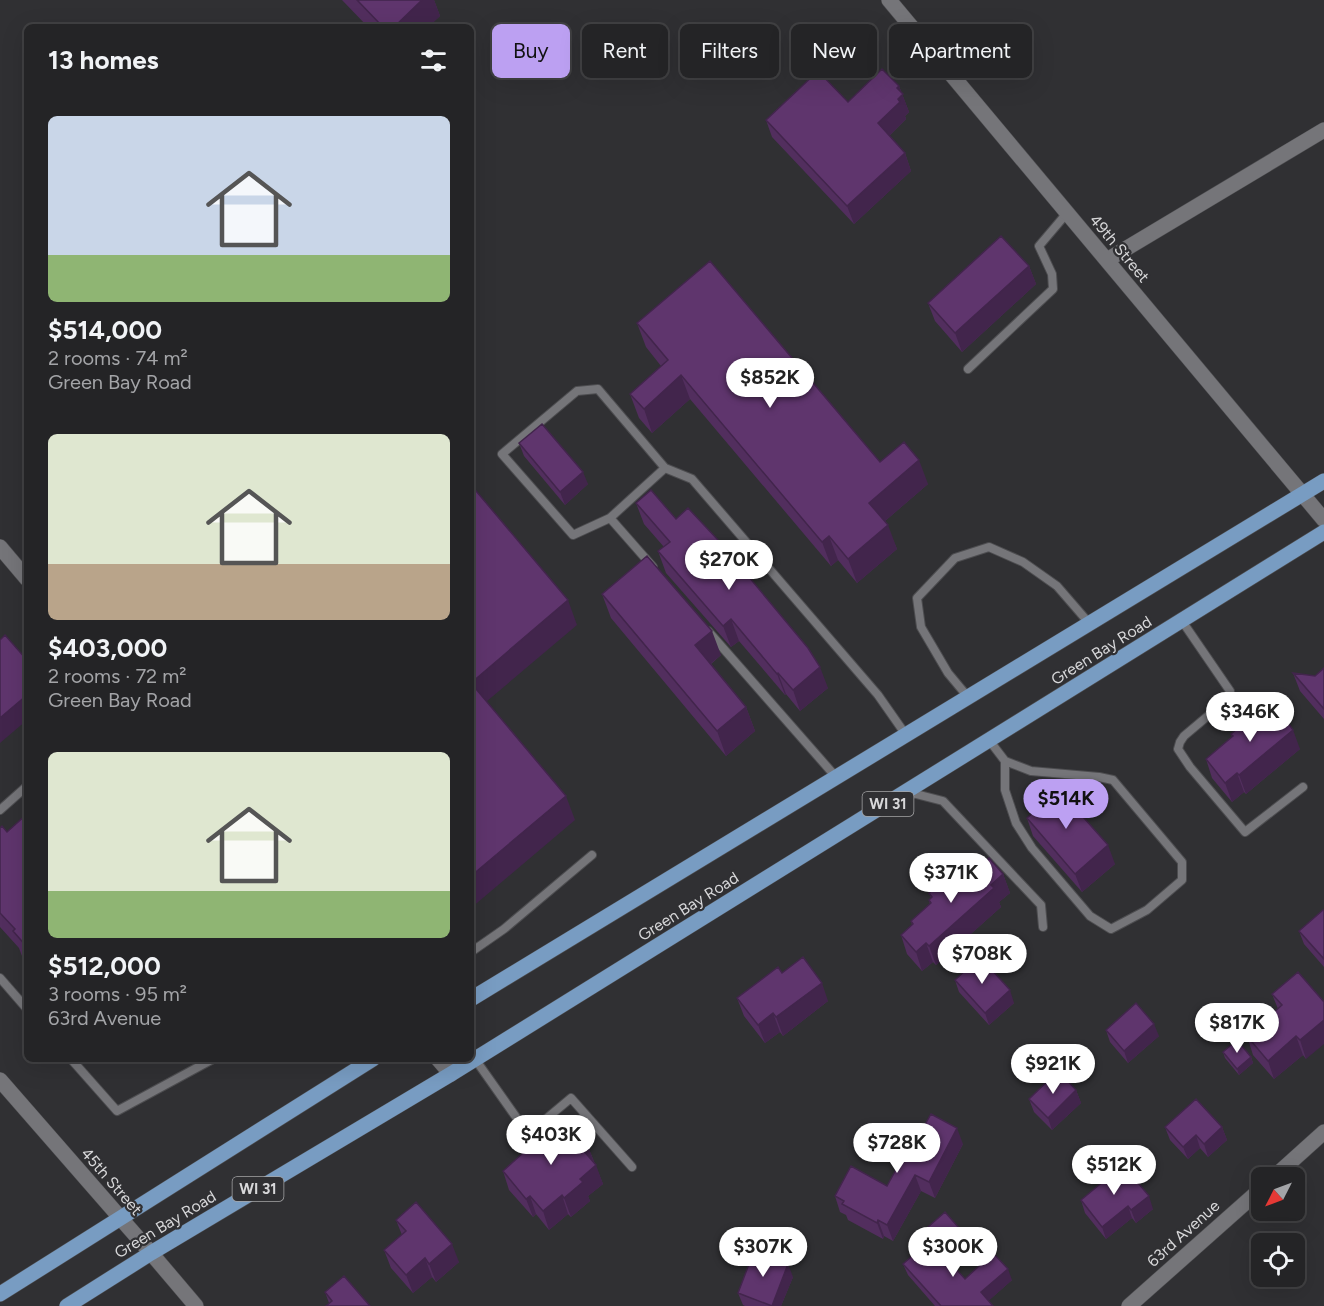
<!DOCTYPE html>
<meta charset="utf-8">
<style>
:root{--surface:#242426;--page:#303032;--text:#f1f3f6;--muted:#a3a4a7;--line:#414143;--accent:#bca0f2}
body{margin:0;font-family:Figtree,sans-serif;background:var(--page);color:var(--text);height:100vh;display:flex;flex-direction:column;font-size:22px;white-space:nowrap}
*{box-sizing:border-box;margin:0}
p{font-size:20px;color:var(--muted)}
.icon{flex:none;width:33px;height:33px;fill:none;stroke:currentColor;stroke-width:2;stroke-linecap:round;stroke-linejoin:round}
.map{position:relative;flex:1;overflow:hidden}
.sheet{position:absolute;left:24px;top:24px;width:450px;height:1038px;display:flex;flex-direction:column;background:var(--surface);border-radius:9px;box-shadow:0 6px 24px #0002,0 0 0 2px var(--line)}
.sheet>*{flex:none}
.top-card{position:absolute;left:492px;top:24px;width:570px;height:54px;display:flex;gap:12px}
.needle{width:39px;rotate:228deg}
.fabs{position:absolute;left:1251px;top:1167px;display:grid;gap:12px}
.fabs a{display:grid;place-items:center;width:54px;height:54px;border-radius:9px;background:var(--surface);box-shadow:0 6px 24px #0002,0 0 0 2px var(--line);font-size:30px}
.price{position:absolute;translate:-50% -51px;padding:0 14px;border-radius:21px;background:#fff;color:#222;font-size:20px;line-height:39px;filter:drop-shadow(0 2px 3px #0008)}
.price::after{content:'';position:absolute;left:50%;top:36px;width:18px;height:14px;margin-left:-9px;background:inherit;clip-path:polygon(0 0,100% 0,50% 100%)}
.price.selected{background:var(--accent);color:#111}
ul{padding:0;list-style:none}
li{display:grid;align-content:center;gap:12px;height:318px;padding:0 24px}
li span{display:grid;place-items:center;height:186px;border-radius:9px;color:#555}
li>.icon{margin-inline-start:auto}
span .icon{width:108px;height:108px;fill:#fffc;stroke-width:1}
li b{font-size:26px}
h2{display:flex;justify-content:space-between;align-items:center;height:72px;padding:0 24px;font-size:26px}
.tag{padding:0 21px;border-radius:9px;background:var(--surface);box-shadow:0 6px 24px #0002,0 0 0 2px var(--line);font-size:21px;line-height:54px}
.tag.selected{background:var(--accent);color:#111}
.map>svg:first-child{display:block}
</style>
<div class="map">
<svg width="1324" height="1306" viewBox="0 0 1324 1306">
<rect width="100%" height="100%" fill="#303033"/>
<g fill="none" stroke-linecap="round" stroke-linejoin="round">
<g stroke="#4d4d50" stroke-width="10">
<path id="service" d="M968 369 1053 289 1052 274 1039 246 1067 213
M610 518 665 468
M653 567 610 518 573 535 502 454 577 391 598 389 665 468 692 479 878 695 906 735
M1182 621 1230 691 1228 699 1184 736 1180 742 1178 749 1190 767 1245 832 1303 787
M708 631 836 777
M968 697 948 673 921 627 917 598 955 558 989 547 1023 562 1057 586 1089 623
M989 740 1005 761V790L1016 823 1032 848 1090 916 1111 929 1147 910 1182 880V862L1113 780 1099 777 1031 771 1005 761
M908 792 943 801 1041 905 1043 927
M0 810 27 786
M471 952 504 929 592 855
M0 978 27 1009
M71 1059 117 1111 213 1059
M475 1059 528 1134 571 1098 632 1167"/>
</g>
<g stroke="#4d4d50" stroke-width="16">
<path id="minor" d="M889 0 1324 520
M1107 260 1324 130
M0 547 27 579
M438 1059 451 1074
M1273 1178 1324 1132
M151 1253 196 1306
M1129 1306 1262 1188"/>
</g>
<g stroke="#4d4d50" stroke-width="16">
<path id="tertiary" d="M0 1080 151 1253"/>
</g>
<g stroke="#4d4d50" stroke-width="16">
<path id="primary" d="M471 999 1324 481
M0 1294 373 1059
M67 1306 151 1253 451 1074 1324 532"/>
</g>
<use href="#service" stroke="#757579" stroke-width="8"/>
<use href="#minor" stroke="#757579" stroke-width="15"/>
<use href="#tertiary" stroke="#757579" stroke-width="15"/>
<use href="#primary" stroke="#789cc2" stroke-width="15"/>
</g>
<path fill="#522e5e" d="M342 0H434L440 16 428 27H368Z
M899 86 909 112 905 116 906 119 889 136 905 153 911 171 854 224 772 137 766 120 848 102Z
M1029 266 1036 284 962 352 935 321 928 303Z
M637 323 880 462 928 484 885 521 897 549 857 583 838 560 831 566 690 399 652 433 639 418 630 394 661 366 646 347Z
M519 443 588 484 565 505 524 456Z
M636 503 828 688 800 711 786 694 785 695 739 641 731 647 666 573 658 551 664 547 644 524Z
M602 594 721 655 711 664 746 707 755 731 726 756 611 618Z
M1324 668V719L1300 691 1293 673 1315 676Z
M1257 717 1300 749 1246 794 1244 792 1232 802 1212 778 1206 759 1232 737 1231 734Z
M1030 801 1115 864 1082 892 1033 836 1027 818 1033 812Z
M27 814V962L22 956 19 948 0 927V828L7 832Z
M978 868 1003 874 1010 893 999 902 1001 907 936 965 933 962 922 971 907 954 901 935 912 925 911 921 930 904 929 900 931 898 929 893 945 884H952Z
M1324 911V967L1304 944 1299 931Z
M782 973 828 1001 783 1036 780 1032 765 1043 744 1016 737 998Z
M955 980 1014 1003 989 1025 959 992Z
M1272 994 1324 1002 1306 1059 1303 1055 1274 1079 1253 1055 1247 1036 1278 1009Z
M1106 1030 1159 1036 1128 1063 1110 1042Z
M1223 1052 1251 1057 1253 1063 1239 1075 1225 1058Z
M1076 1090 1081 1103 1052 1130 1034 1112 1029 1099Z
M1165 1127H1222L1227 1140 1208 1157 1200 1148 1188 1159 1170 1140Z
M554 1135 587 1144 603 1184 588 1196 590 1201 571 1217 568 1214 549 1230 536 1214 533 1217 509 1190 503 1171 522 1154 521 1151Z
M914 1144H963L935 1198 921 1191 893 1241 884 1236 883 1239 848 1220 846 1215 840 1212 835 1196 887 1186Z
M1081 1200 1153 1209 1136 1223 1132 1218 1106 1239 1085 1213Z
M396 1220 459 1262 436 1282 432 1277 413 1293 391 1268 384 1250 402 1235Z
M928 1227 961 1234 944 1249 930 1233Z
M903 1264 965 1279 1012 1280 988 1301 993 1306H935L908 1275Z
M793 1277 781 1306H745L743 1305 738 1293Z
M325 1292 370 1306 329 1303Z"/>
<path fill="#42254c" d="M422 0H434L440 16 428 27H394Z
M899 86 909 112 905 116 906 119 884 141 878 123 898 99 897 88Z
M905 153 911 171 854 224 847 206Z
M1029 266 1036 284 962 352 955 333Z
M681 375 690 399 652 433 644 409Z
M919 460 928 484 878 527 869 503Z
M583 472 588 484 565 505 560 492Z
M888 525 897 549 857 583 848 559Z
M829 536 838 560 831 566 822 542Z
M568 600 577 625 480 707 471 683Z
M731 619 739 641 731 647 723 626Z
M712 631 721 655 704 669 695 645Z
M820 667 828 688 800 711 793 690Z
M778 673 786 694 785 695 777 674Z
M27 695V720L0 743V718Z
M746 707 755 731 726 756 717 731Z
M1293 730 1300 749 1246 794 1239 775Z
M1237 773 1244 792 1232 802 1225 783Z
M566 796 575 820 471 908V876Z
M1108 845 1115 864 1082 892 1075 874Z
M1003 874 1010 893 999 902 1001 907 936 965 929 946Z
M926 943 933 962 922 971 916 952Z
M822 983 828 1001 783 1036 776 1017Z
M1010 990 1014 1003 989 1025 985 1013Z
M773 1013 780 1032 765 1043 758 1025Z
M1324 1020V1044L1306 1059 1300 1040Z
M1154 1024 1159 1036 1128 1063 1124 1051Z
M1296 1036 1303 1055 1274 1079 1268 1061Z
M1251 1057 1253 1063 1239 1075 1237 1069Z
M1076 1090 1081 1103 1052 1130 1048 1118Z
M1222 1127 1227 1140 1208 1157 1204 1144Z
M957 1128 963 1144 935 1198 929 1182Z
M1196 1135 1200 1148 1188 1159 1183 1147Z
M587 1144 594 1162 582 1149Z
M596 1165 603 1184 588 1196 590 1201 571 1217 564 1198 580 1179Z
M915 1175 921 1191 893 1241 887 1225Z
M562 1195 568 1214 549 1230 543 1211Z
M530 1196 536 1214 533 1217 526 1199Z
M1149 1196 1153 1209 1136 1223 1131 1210Z
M1128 1206 1132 1218 1106 1239 1102 1227Z
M878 1220 884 1236 883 1239 877 1223Z
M959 1228 961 1234 944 1249 942 1242Z
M452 1244 459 1262 436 1282 429 1264Z
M425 1258 432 1277 413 1293 406 1275Z
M788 1264 793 1277 781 1306H772Z
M1008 1269 1012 1280 985 1304 981 1292Z"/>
<path fill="#5f356d" stroke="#42254c" stroke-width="1.5" d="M357 0H422L394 27H383Z
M882 69 899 86 897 88 903 94 898 99 900 102 878 123 905 153 847 206 766 120 818 71 848 102Z
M1001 236 1029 266 955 333 928 303Z
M710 261 880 462 904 442 919 460 869 503 888 525 848 559 829 536 822 542 681 375 644 409 630 394 668 360 637 323Z
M542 424 583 472 560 492 519 443Z
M471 485 568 600 471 683Z
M651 490 676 519 688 508 718 540 808 648 820 667 793 690 778 673 777 674 731 619 723 626 658 551 670 542 636 503Z
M647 556 712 631 695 645 746 707 717 731 602 594Z
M5 635 27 660V695L0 718V640Z
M1324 668V709L1293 673 1315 676Z
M471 683 566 796 471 876Z
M1273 704 1291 727 1293 730 1239 775 1237 773 1225 783 1206 759 1233 736 1231 734 1254 715 1257 717Z
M1043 790 1050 797 1059 790 1108 845 1075 874 1027 818 1036 810 1030 801Z
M27 814 26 853 27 947 13 931 15 929 0 913V828L2 826 7 832Z
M989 858 1003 874 991 885 994 888 929 946 926 943 916 952 901 935 913 924 911 921 931 903 929 900 932 897 929 893 942 881 945 884 950 880 952 884 974 864 978 868Z
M1323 910 1324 911V959L1299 931Z
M803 957 822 983 776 1017 773 1013 758 1025 737 998 778 967 782 973Z
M980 957 1010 990 985 1013 955 980Z
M1298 972 1324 1002V1020L1300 1040 1296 1036 1268 1061 1247 1036 1282 1005 1272 994Z
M1136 1003 1154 1024 1124 1051 1106 1030Z
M1237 1040 1251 1057 1237 1069 1223 1052Z
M1058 1071 1076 1090 1048 1118 1029 1099Z
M1196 1099 1222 1127 1204 1144 1196 1135 1183 1147 1165 1127Z
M931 1114 957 1128 929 1182 915 1175 887 1225 878 1220 877 1223 842 1204 844 1201 835 1196 851 1166 887 1186 911 1142 914 1144Z
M568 1122 587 1144 582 1149 596 1165 580 1179 583 1182 564 1198 562 1195 543 1211 530 1196 526 1199 503 1171 523 1153 521 1151 548 1128 554 1135Z
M1123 1165 1149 1196 1131 1210 1128 1206 1102 1227 1081 1200Z
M416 1202 452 1244 429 1264 425 1258 406 1275 384 1250 406 1231 396 1220Z
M945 1212 959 1228 942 1242 928 1227Z
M930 1240 965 1279 993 1253 1008 1269 981 1292 993 1306H941L903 1264Z
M754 1251 788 1264 772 1306 738 1293Z
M344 1276 370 1306H326L332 1301 325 1292Z"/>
<g text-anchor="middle" stroke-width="4.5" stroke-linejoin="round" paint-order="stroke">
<g fill="#303033" stroke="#a5a5a7" stroke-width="1.5">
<rect x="862.5" y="792" width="51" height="24" rx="4.5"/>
<rect x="232.5" y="1177" width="51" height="24" rx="4.5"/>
</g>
<g font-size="15" font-weight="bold" fill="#d7d7d9">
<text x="888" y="809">WI 31</text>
<text x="258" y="1194">WI 31</text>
</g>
<g font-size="16" fill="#d7d7d9" stroke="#303033">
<text transform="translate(1120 248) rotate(50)" y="6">49th Street</text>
<text transform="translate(1101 650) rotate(-32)" y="6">Green Bay Road</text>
<text transform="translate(688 906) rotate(-32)" y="6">Green Bay Road</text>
<text transform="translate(112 1181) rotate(49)" y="6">45th Street</text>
<text transform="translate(165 1224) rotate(-31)" y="6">Green Bay Road</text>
<text transform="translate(1183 1233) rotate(-42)" y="6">63rd Avenue</text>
</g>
</g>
</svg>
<div class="fabs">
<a><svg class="needle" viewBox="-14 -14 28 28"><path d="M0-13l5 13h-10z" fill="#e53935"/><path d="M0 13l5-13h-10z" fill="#a3a4a7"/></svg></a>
<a><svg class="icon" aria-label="locate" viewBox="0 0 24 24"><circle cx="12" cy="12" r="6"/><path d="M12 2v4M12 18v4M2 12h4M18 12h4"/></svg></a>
</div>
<b class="price" style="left:770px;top:409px">$852K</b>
<b class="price" style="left:729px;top:591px">$270K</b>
<b class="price" style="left:1250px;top:743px">$346K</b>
<b class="price selected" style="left:1066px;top:830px">$514K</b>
<b class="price" style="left:951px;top:904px">$371K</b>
<b class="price" style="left:982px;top:985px">$708K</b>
<b class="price" style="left:1237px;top:1054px">$817K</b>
<b class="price" style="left:1053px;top:1095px">$921K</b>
<b class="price" style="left:551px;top:1166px">$403K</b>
<b class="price" style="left:897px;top:1174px">$728K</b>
<b class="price" style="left:1114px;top:1196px">$512K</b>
<b class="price" style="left:763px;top:1278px">$307K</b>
<b class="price" style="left:953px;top:1278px">$300K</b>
<div class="top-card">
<a class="tag selected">Buy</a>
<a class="tag">Rent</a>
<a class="tag">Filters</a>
<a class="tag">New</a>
<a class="tag">Apartment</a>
</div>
<section class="sheet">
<h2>13 homes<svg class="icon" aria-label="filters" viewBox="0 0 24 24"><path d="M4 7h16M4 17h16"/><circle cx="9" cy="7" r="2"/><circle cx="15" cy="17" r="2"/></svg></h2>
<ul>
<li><span style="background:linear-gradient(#c9d6e8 75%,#8fb573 0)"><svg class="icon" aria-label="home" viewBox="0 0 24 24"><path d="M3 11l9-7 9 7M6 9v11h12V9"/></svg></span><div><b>$514,000</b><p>2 rooms · 74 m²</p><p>Green Bay Road</p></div></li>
<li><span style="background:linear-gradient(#dfe7d0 70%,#b9a48a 0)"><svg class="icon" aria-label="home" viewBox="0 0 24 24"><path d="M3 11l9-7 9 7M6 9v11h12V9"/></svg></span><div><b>$403,000</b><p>2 rooms · 72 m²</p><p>Green Bay Road</p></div></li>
<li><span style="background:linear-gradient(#dfe7d0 75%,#8fb573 0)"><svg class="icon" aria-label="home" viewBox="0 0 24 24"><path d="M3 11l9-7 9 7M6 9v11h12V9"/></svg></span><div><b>$512,000</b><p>3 rooms · 95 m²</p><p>63rd Avenue</p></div></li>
</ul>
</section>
</div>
